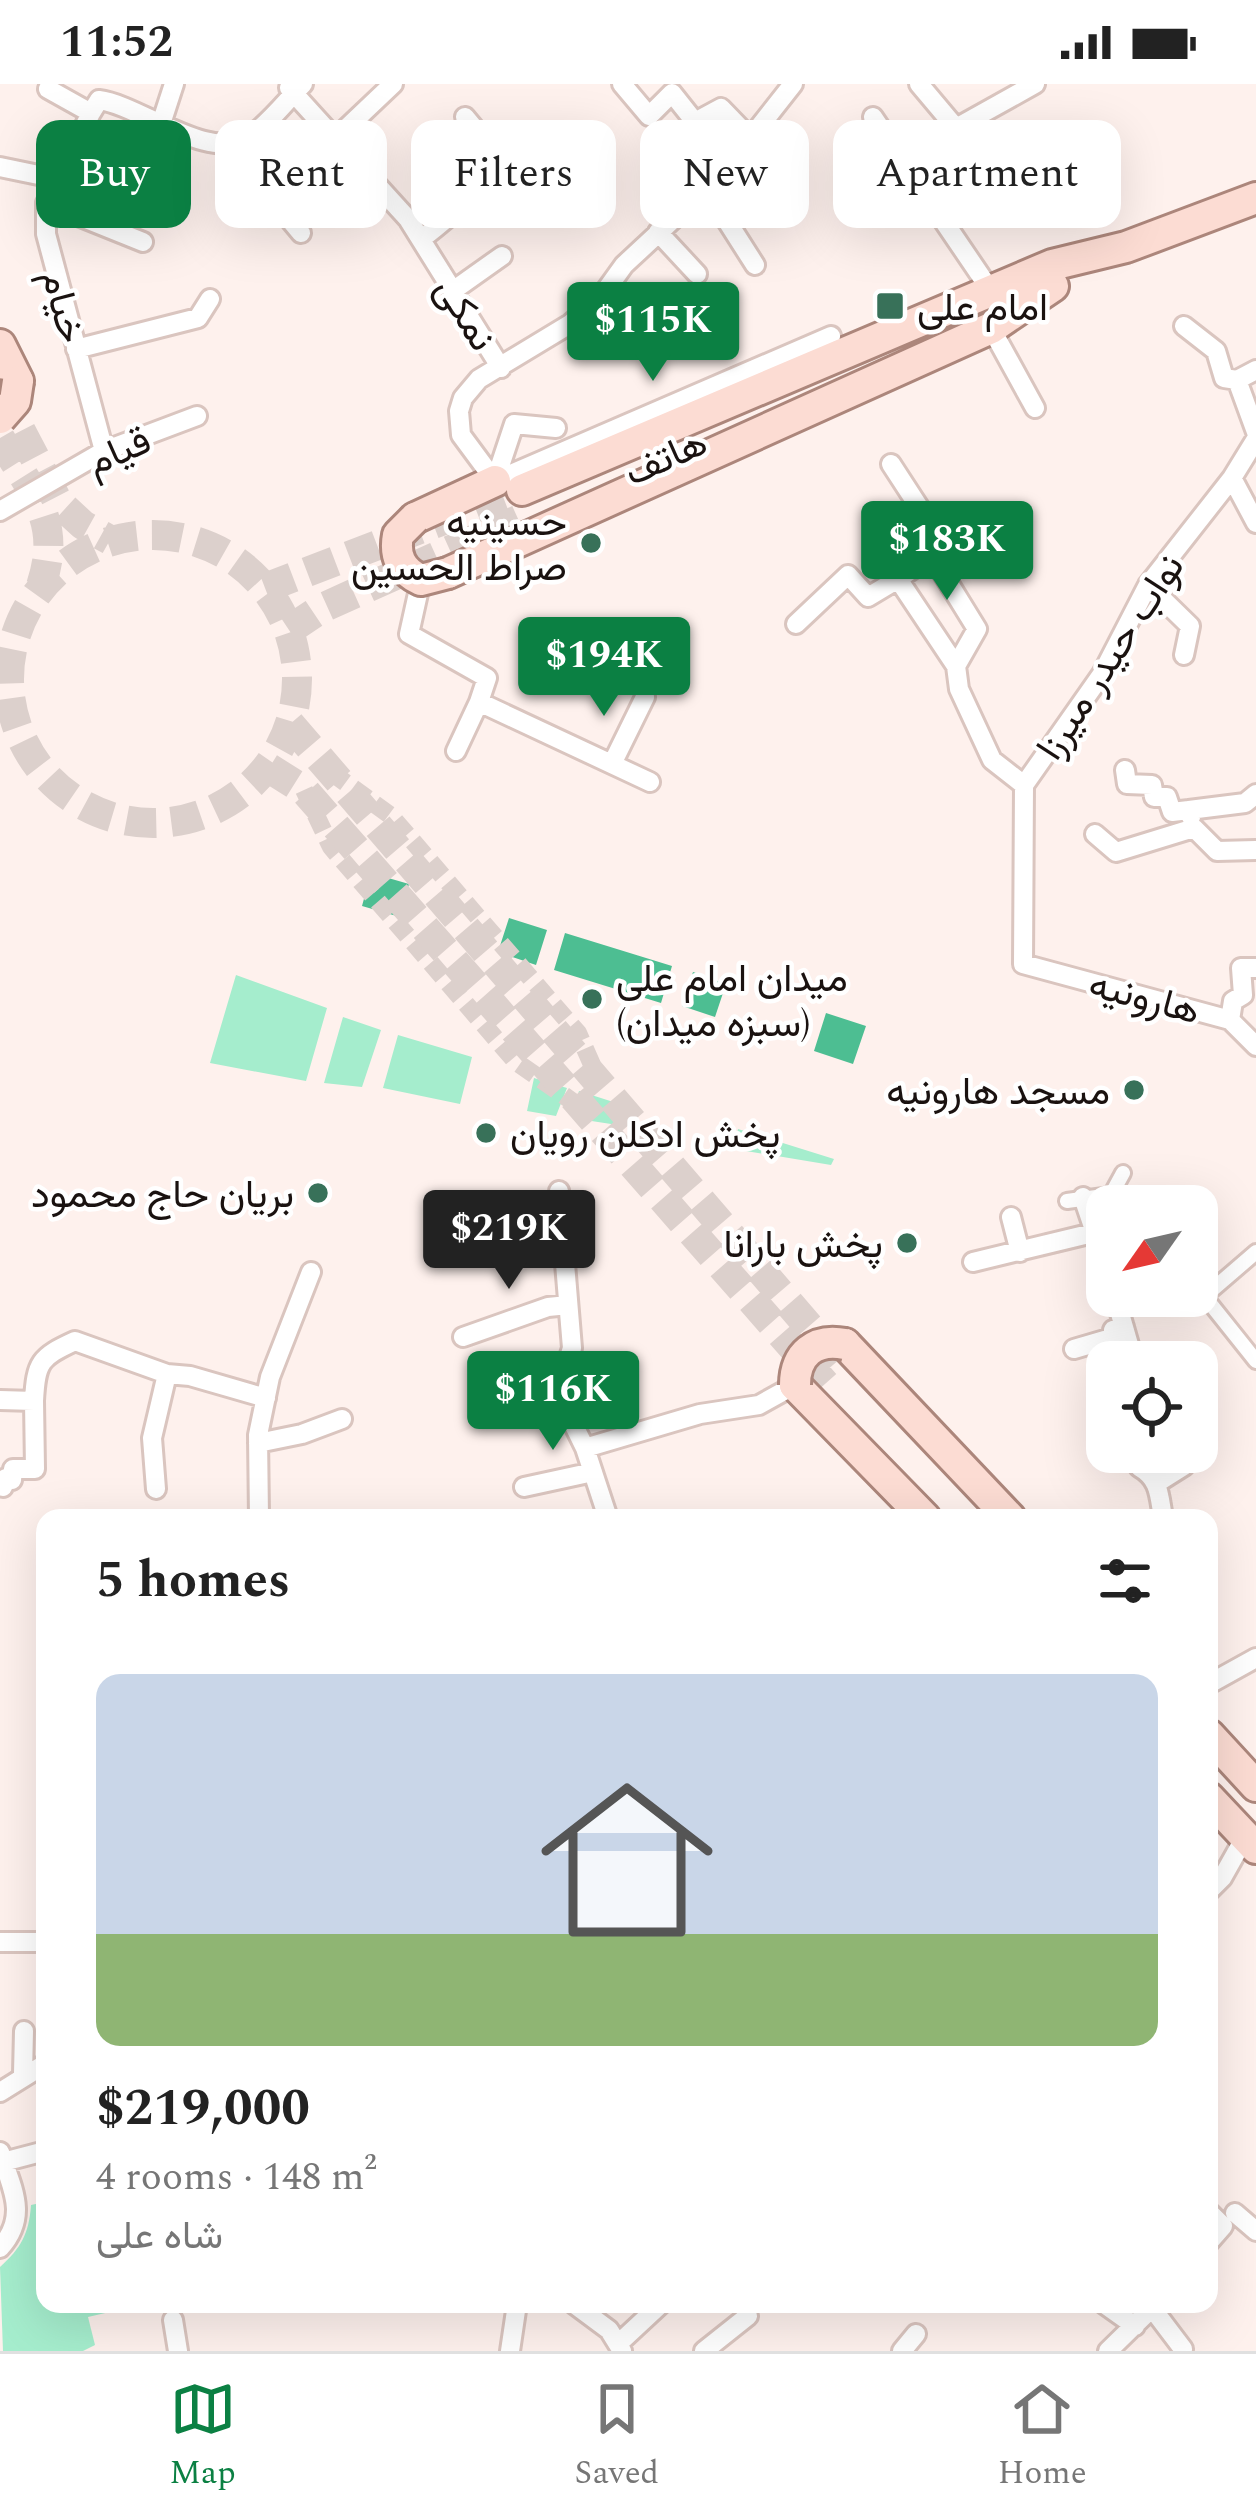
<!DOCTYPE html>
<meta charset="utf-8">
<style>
:root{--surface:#fff;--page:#f6f6f6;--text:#222;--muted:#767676;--line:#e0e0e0;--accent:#0b8043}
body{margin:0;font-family:Spectral,Vazirmatn,serif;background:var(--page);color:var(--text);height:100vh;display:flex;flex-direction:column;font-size:45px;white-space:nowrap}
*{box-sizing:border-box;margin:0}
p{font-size:39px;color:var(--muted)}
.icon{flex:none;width:66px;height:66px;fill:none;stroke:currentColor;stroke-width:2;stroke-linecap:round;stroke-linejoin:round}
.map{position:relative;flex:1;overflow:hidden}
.side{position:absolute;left:36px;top:1425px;width:1182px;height:804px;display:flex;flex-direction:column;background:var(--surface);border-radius:24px;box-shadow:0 12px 48px #0002}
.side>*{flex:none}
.top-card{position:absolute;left:36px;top:36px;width:1185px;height:108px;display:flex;gap:24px}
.needle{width:78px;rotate:236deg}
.controls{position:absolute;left:1086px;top:1101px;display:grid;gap:24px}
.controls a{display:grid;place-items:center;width:132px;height:132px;border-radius:24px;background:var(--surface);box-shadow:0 12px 48px #0002;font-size:60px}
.price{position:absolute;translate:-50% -102px;padding:0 27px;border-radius:12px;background:var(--accent);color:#fff;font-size:39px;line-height:78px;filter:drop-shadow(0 3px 6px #0008)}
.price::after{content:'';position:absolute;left:50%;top:72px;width:36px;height:27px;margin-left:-18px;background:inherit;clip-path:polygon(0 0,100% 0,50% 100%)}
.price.on{background:#222;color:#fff}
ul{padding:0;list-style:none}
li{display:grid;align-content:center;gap:24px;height:636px;padding:0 60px}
li span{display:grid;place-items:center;height:372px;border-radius:24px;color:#555}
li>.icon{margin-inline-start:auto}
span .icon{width:216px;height:216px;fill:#fffc;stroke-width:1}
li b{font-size:51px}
h2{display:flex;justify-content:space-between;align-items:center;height:144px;padding:0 60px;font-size:51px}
.chip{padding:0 42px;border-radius:24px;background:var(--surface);box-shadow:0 12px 48px #0002;font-size:42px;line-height:108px}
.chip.on{background:var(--accent);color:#fff}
.status{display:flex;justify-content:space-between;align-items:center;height:84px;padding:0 60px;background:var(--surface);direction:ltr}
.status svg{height:33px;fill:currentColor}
.menu{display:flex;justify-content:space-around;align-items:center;height:168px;border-top:3px solid var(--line);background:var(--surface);font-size:33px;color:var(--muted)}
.menu a{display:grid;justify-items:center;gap:6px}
.menu .on{color:var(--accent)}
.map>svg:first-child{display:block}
</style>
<div class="status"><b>11:52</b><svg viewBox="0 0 49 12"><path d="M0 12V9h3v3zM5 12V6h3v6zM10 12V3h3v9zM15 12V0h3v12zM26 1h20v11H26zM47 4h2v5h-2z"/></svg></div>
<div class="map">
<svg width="1256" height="2267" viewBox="0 0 1256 2267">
<rect width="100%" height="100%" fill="#fef1ed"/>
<path fill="#a5edcd" d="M236 891 327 924 306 997 210 979Z
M343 933 381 946 362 1003 324 999Z
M398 951 472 973 460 1020 383 1004Z
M534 994 567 1004 556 1032 527 1027Z
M579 1007 629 1023 624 1042 572 1034Z
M738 1045 834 1075 831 1081 734 1065Z
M45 2118V2220H144L88 2233 95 2261 83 2267H3L0 2183C21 2164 29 2150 31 2121Z"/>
<path fill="#4dbe92" d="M371 789 409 800 400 833 362 822Z
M509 834 547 846 536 881 498 868Z
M565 849 672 882 661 919 554 886Z
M693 888 726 900 715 933 682 922Z
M826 929 866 942 853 980 814 967Z"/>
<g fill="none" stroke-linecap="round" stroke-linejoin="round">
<path stroke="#dcd0cc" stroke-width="18" stroke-dasharray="18 9" stroke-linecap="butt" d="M331 688 391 732 477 832 578 949 601 1001
M304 706 331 763 515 977 583 1025"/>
<path stroke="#dcd0cc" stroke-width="30" stroke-dasharray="30 15" stroke-linecap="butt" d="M0 307 58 418 83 441 110 456
M0 354C32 409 63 436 41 502
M9 595a144 144 0 1 1 288 0a144 144 0 1 1-288 0Z
M265 504 522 406
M289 546 322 524 531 430
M290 640 843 1282
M269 684 304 706 825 1300"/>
<g stroke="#dac5bf" stroke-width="20">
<path id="pedestrian" d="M1111 1111 1123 1089
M1067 1117 1111 1111 1129 1122
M1197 1203 1256 1277
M1205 1212 1256 1168"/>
</g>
<g stroke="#dac5bf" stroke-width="24">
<path id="minor" d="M622 0 649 32 672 9 695 38 721 24 750 54
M919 0 956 44 1035 0
M289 4 408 135 501 284
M48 5 91 29
M873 33 991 207
M161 40 174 0
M335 55 393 0
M0 83 58 95
M706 104 755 181
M46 119 143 158
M658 148 697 190
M301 149 291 137 356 78
M421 155C453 132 475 105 510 87L465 33
M454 206 502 172
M1184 242 1216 267 1224 294 1237 296
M991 244 1035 324
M76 265 198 234 210 215
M1256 286 1237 296 1256 348
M1256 355 1232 394 1148 501 1102 590 1024 701 1023 880 1230 936 1256 962
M104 367 46 150V119L91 29 99 16C140 21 208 79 249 53 269 40 286 17 303 0
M891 380 945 463 898 495 956 582 959 605 992 676 1024 701
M1232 394 1256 439
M495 397 461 351 459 327 463 314 479 295 570 240 601 213 624 181 723 89 793 0
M495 397 831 252
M495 397 514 340 556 344
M0 427 104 367 197 332
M932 472 977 545 956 582
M421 496 409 550 487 594 479 618 650 698
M1148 501 1190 542 1184 571
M796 540 848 491 868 513 898 495
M456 667 479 618
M612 680 645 613
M1125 686 1127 700 1152 701 1154 713H1167L1172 728 1189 726
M1191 733 1189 726 1245 719 1256 710
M1095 750 1116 768 1194 744 1217 767 1256 766
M1230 936 1233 917 1243 911 1241 884H1256
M559 1107 572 1264 558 1309 585 1364 608 1434
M1083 1113 1107 1184
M1011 1133 1020 1168
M973 1178 1097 1148
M1115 1212 1134 1278
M463 1253 548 1223 568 1221
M1074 1265 1115 1253 1113 1246 1124 1243
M0 1316 34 1317C36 1278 40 1273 75 1257L167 1290 190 1292 266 1314
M258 1359 302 1350 342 1335
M585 1364 700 1330 759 1321 795 1301
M1136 1368 1139 1383C1160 1395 1159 1411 1163 1434
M1157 1399 1184 1382
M3 1403 6 1394 12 1396 13 1385H35L34 1317
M524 1403 593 1388
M156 1405 152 1354 167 1290
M259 1434 258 1351 270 1293 311 1188
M1209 1600 1256 1574
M1209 1807 1222 1794 1240 1762
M0 1858H45
M23 1990 24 1947
M0 2008 45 1980
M0 2068C12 2104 29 2132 0 2164
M3 2078 45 2067
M1209 2128 1223 2142 1209 2158
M1235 2129 1256 2147
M574 2220 609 2246 622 2267
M1104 2220 1135 2242
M1152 2224 1183 2265
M173 2236 178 2267
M618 2260 661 2220
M510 2267 517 2220
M704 2267 748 2232
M902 2267 916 2250
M1108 2267 1156 2220"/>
</g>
<g stroke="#ac867b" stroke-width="36">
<path id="primary" d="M0 261 18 297
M522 406 1052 181 1126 163 1256 114
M415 434 495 397
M448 489 991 244 1053 202
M845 1260 1010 1434
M795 1301 925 1434
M1209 1651 1256 1702
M1209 1714 1256 1764"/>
</g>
<use href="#pedestrian" stroke="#fff" stroke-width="14"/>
<use href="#minor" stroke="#fff" stroke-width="18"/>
<use href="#primary" stroke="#fcdcd3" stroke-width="30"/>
<g stroke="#ac867b" stroke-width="36" stroke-linecap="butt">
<path id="primary-bridge" d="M0 334 15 317 18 297
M415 434 398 451C394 472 401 487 421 496L448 489
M795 1301C795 1270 815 1254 845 1260"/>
</g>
<use href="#primary-bridge" stroke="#fcdcd3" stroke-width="30"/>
</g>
<g fill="#387159" stroke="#fff" stroke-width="4.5">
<rect x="875" y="207" width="30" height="30" rx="6"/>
<circle cx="591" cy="459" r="12"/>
<circle cx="592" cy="915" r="12"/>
<circle cx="1134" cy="1006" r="12"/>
<circle cx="486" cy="1049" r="12"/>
<circle cx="318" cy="1109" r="12"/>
<circle cx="907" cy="1159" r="12"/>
</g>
<g text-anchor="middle" stroke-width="9" stroke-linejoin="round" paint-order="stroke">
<g font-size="39" fill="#1a1210" stroke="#fff">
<text transform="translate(65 222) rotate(75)" y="14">خیام</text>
<text transform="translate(467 229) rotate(58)" y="14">نمکی</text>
<text transform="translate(118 366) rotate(-24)" y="14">قیام</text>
<text transform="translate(665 372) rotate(-24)" y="14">هاتف</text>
<text transform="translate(1109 572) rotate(-57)" y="14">نواب حیدر میرزا</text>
<text transform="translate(1145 912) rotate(15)" y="14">هارونیه</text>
</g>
<g font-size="39" fill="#1a1210" stroke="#fff" text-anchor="end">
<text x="917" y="236" text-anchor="start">امام علی</text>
<text x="567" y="451">حسینیه<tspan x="567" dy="45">صراط الحسین</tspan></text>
<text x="616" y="907" text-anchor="start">میدان امام علی<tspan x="616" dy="45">(سبزه میدان)</tspan></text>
<text x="1110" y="1020">مسجد هارونیه</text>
<text x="510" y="1063" text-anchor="start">پخش ادکلن رویان</text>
<text x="294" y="1123">بریان حاج محمود</text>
<text x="883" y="1173">پخش بارانا</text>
</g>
</g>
</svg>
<div class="controls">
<a><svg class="needle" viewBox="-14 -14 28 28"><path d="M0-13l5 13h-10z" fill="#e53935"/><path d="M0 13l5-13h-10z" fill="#767676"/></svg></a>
<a><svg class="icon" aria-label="locate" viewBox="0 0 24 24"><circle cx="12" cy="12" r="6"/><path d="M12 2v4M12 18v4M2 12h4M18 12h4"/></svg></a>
</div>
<b class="price" style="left:653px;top:300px">$115K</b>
<b class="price" style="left:947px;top:519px">$183K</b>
<b class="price" style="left:604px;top:635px">$194K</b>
<b class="price on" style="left:509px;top:1208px">$219K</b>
<b class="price" style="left:553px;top:1369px">$116K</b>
<div class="top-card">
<a class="chip on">Buy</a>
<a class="chip">Rent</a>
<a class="chip">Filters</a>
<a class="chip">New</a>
<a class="chip">Apartment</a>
</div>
<section class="side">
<h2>5 homes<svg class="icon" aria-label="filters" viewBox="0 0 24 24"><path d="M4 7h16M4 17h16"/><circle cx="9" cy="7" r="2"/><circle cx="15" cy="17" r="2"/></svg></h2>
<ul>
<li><span style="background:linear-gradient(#c9d6e8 70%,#8fb573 0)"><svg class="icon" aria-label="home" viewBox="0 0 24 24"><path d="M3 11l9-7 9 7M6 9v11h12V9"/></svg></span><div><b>$219,000</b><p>4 rooms · 148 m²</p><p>شاه علی</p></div></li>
</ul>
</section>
</div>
<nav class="menu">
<a class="on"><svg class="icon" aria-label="map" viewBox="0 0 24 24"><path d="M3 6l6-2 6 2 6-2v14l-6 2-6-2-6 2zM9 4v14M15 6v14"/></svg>Map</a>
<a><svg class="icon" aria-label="saved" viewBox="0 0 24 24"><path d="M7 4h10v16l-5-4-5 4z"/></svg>Saved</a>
<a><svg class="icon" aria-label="home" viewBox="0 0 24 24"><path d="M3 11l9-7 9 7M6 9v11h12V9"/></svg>Home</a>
</nav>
